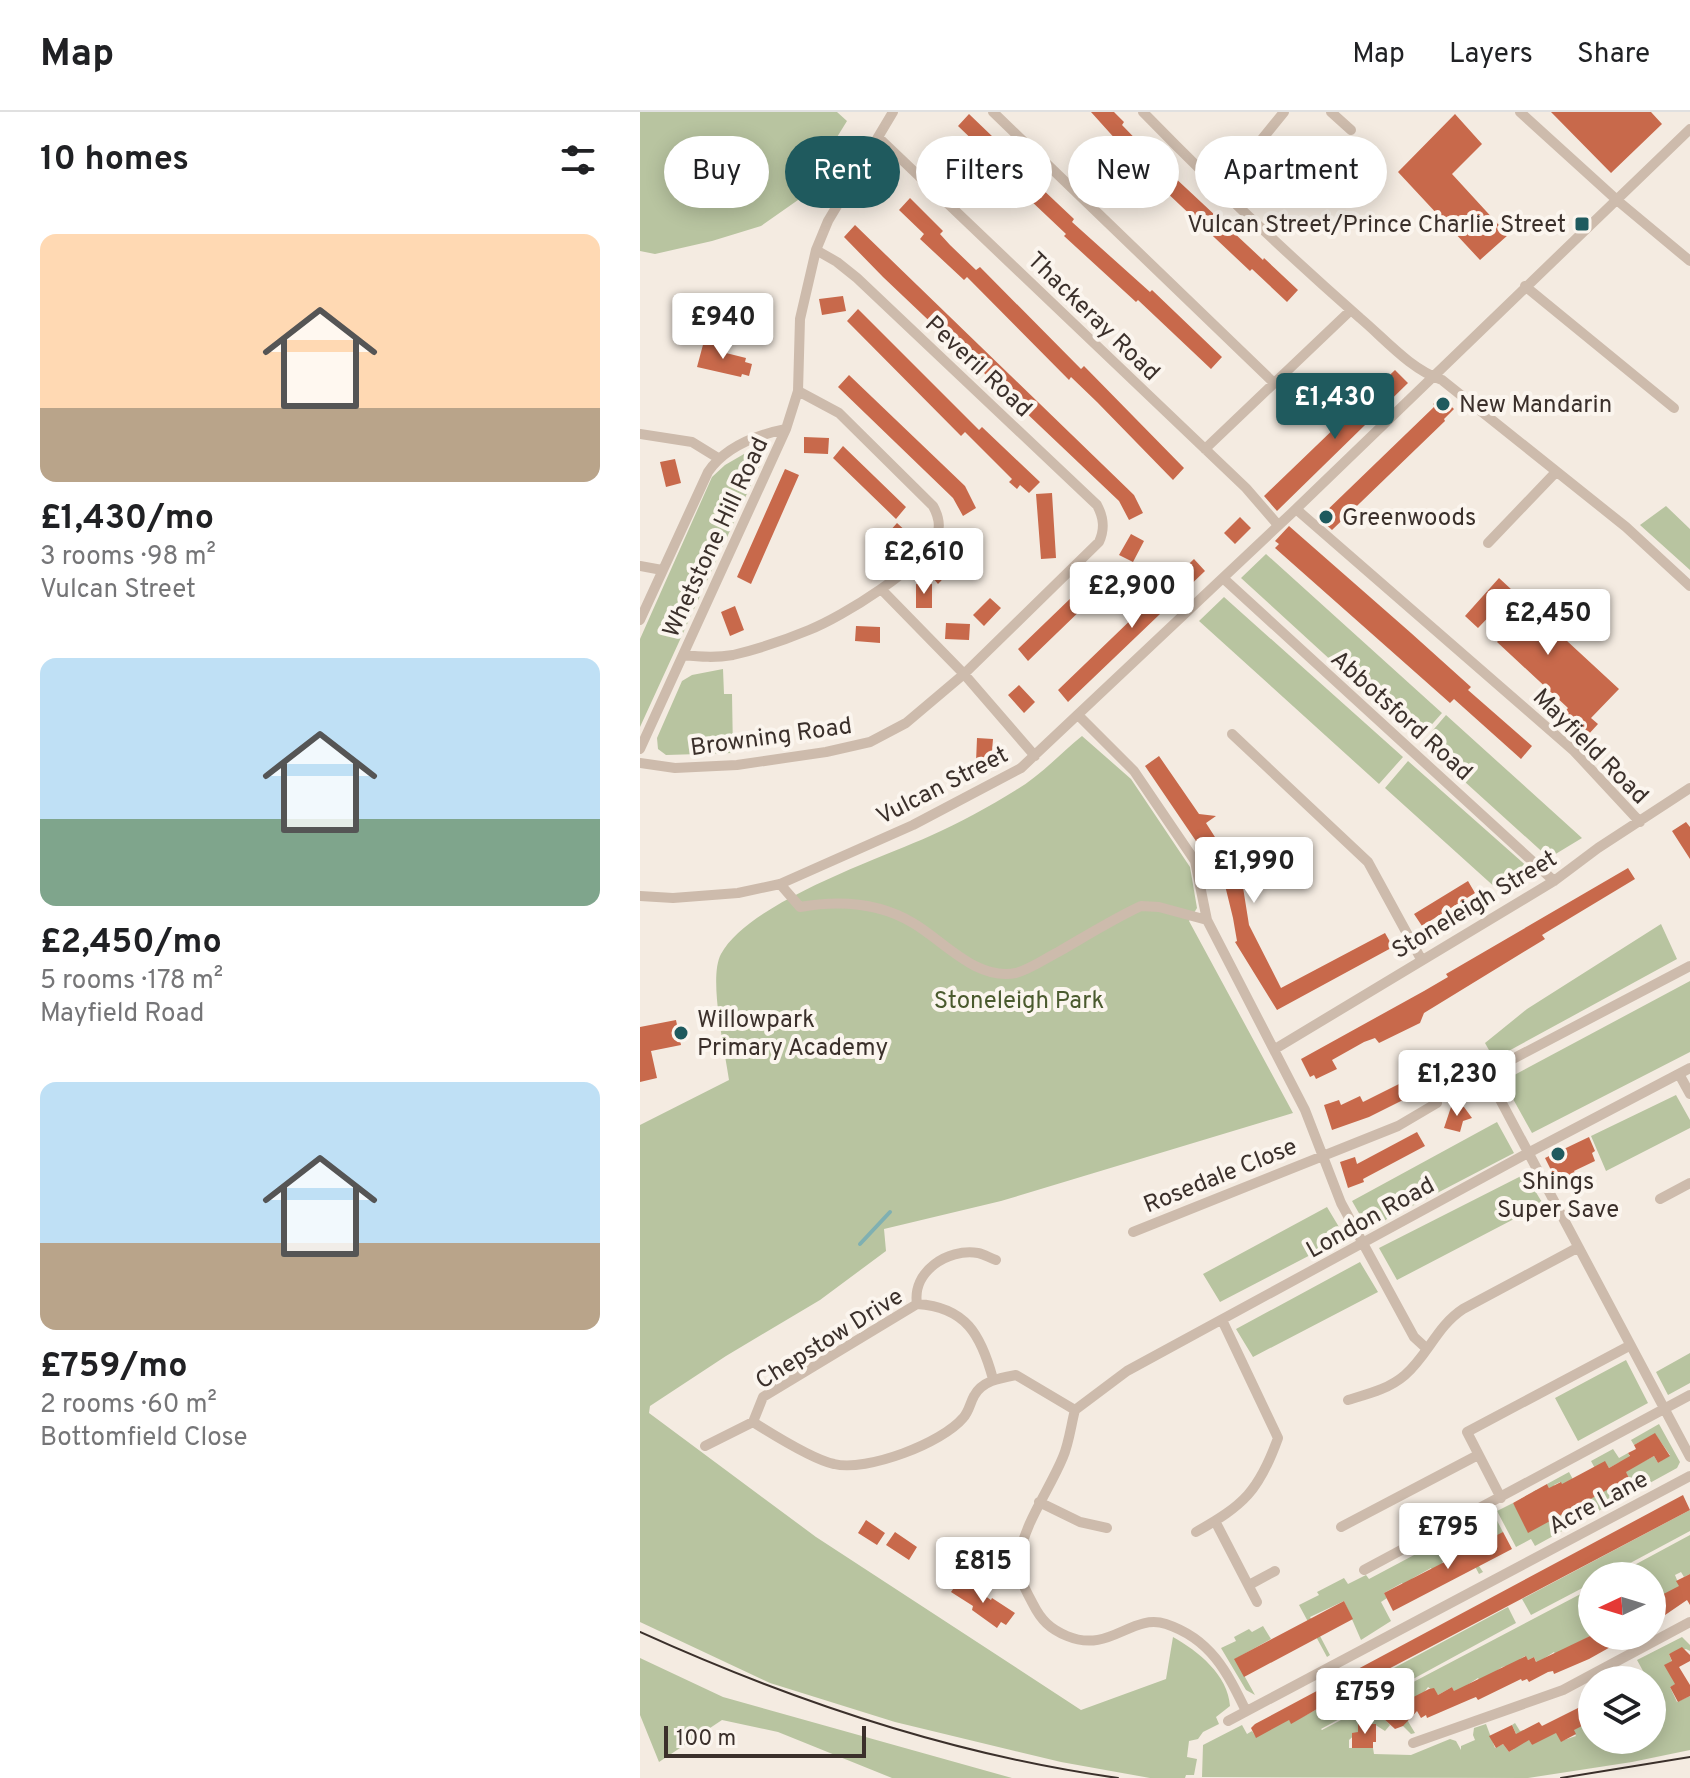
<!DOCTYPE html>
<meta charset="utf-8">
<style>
:root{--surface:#fff;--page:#f2f2f2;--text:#202124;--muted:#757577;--line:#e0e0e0;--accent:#1f5a5e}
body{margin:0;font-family:Overpass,sans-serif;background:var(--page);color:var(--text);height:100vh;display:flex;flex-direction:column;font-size:30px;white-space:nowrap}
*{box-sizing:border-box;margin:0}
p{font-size:26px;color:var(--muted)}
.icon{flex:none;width:44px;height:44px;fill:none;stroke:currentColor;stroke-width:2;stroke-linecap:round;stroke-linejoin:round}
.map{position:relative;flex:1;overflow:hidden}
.panel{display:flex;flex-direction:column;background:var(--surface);width:640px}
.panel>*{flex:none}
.guide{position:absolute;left:24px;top:24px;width:760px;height:72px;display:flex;gap:16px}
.needle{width:52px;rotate:266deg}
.buttons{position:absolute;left:938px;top:1450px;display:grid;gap:16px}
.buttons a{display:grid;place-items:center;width:88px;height:88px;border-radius:50%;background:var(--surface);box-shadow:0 4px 20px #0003;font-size:40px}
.scale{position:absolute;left:24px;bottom:20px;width:202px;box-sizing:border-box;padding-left:8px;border:4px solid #3b302b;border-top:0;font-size:22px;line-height:28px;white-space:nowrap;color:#3b302b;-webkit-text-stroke:6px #fbf5ee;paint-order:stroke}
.price{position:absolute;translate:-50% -68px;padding:0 18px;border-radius:8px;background:#fff;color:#222;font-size:26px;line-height:52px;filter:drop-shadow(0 2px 4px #0008)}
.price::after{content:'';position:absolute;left:50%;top:48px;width:24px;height:18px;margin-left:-12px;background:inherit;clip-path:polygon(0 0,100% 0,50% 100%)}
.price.on{background:var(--accent);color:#fff}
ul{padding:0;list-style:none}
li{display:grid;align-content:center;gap:16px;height:424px;padding:0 40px}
li span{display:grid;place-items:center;height:248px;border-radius:16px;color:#555}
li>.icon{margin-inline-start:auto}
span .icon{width:144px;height:144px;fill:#fffc;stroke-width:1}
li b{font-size:34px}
h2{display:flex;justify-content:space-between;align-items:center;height:96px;padding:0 40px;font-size:34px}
.pill{padding:0 28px;border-radius:36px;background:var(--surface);box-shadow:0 4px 20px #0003;font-size:28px;line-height:72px}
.pill.on{background:var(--accent);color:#fff}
header{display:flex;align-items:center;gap:48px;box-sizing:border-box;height:112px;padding:0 40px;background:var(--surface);border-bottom:2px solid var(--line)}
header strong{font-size:38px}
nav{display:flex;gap:44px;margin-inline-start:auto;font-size:28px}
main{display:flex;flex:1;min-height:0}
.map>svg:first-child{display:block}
</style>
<header>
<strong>Map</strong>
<nav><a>Map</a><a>Layers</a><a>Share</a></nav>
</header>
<main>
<section class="panel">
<h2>10 homes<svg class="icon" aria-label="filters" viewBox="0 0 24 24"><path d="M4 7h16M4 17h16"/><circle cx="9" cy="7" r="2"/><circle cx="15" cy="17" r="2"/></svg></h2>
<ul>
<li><span style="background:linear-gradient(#ffd9b3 70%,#b9a48a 0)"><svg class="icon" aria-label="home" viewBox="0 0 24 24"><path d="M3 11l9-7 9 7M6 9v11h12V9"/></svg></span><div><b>£1,430/mo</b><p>3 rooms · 98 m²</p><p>Vulcan Street</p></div></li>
<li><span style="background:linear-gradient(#bfe0f5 65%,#7fa58c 0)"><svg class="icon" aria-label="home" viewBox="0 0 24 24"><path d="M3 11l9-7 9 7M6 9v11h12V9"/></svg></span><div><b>£2,450/mo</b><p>5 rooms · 178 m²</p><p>Mayfield Road</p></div></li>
<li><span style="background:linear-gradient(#bfe0f5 65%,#b9a48a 0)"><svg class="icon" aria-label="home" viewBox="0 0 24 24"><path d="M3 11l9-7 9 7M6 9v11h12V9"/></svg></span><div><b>£759/mo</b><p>2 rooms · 60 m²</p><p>Bottomfield Close</p></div></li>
</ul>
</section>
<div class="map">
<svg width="1050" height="1666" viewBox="0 0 1050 1666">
<rect width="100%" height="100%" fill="#f4ebe1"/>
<path fill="#b8c4a0" d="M0 0H197L207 9 158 88 121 114 72 129 15 142 0 139Z
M104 342 121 351 0 615V527L72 365 85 353Z
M1026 394 1050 417V458L1000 413Z
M626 442 802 601 778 628 601 466Z
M584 485 763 645 739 672 559 509Z
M83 557 84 582H92L93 641 26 643 18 637 17 626 42 569 52 563Z
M806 603 942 726 909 746 782 631Z
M442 624 491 667 550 755 557 796 549 809 653 1001 361 1089 244 1117 246 1139 180 1188 86 1244 10 1294 9 1301 176 1425 441 1598 526 1567 533 1525C558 1539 588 1563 590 1594L576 1605 579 1612 563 1620 558 1627 549 1629 547 1645 557 1647 554 1663H546L545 1666H510L421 1650 255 1610 130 1571 0 1510V1013L89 968C85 939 68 866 81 842 109 791 236 748 290 724 319 711 349 695 376 678 400 664 421 641 442 624Z
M768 649 891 758 858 778 745 676Z
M1021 812 1037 847 854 947 845 931 887 897Z
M1050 869V940L892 1021 863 969Z
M1036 983 1050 1008V1016L966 1059 951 1024Z
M857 1010 874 1041 728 1117 712 1089Z
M885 1062 903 1092 757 1168 739 1136Z
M687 1095 705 1125 580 1190 563 1162Z
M720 1150 738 1180 613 1245 596 1217Z
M1050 1241V1271L1028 1283 1016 1260Z
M986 1248 1008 1291 938 1329 915 1286Z
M1019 1312 1040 1350 1037 1356 895 1434 891 1427 876 1435 857 1399 873 1391 878 1399 885 1395 881 1387 888 1383 898 1389 893 1380 896 1378 901 1386 911 1380 907 1372 929 1360 936 1373H922L920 1370 914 1373 923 1401 989 1366 980 1350 969 1356 965 1350 958 1362 951 1349 973 1337 979 1346 988 1341 995 1354 1014 1344 1018 1351 1030 1343 1015 1322 994 1333 991 1328Z
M1050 1398V1419L966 1464H952V1471L891 1503 882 1487Z
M853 1401 863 1420 839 1454 843 1460 839 1462 829 1443 823 1446 820 1440 802 1450 804 1456 794 1461 791 1456 773 1466 766 1476 762 1471 744 1481 747 1486 741 1490 751 1509 721 1528 704 1489 670 1505 690 1543 687 1545 659 1493 679 1483 677 1480 704 1466 708 1472 726 1463 729 1467Z
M1050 1423V1462L1044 1465 1041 1460 1035 1463 1041 1478 1012 1495V1464H974Z
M952 1476V1523L925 1537 919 1549 914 1540 897 1551 894 1545 888 1548 885 1544 880 1547 882 1551 862 1555 841 1570 838 1566 815 1581 812 1575 798 1583 788 1575 766 1606 775 1621 771 1622 763 1614 755 1595 749 1600 745 1597 740 1602 750 1613 745 1619 734 1612H718V1620L709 1628V1636H733L734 1642 771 1643 810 1627 816 1629 821 1638V1634L835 1628 833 1623 834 1616 846 1612 855 1636 863 1632 869 1640 874 1637 872 1632 879 1628 872 1613 875 1611 880 1619 884 1618 892 1633 911 1611 921 1629 936 1624 928 1607 942 1614 952 1609V1628H1012V1568H1008L997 1548 1042 1525 1050 1533V1539L1046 1537 1029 1542 1040 1570 1030 1575 1037 1590 1050 1584V1638L992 1650 888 1666 562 1665 563 1633 602 1613 607 1622 612 1619 616 1625 645 1601 651 1611 868 1495 876 1511 681 1617 682 1618Z
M623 1514 631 1527 595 1547 615 1583 606 1578 581 1536 596 1529 594 1525 609 1517 612 1520Z
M0 1546 83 1585 372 1666H252L138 1620 82 1608 19 1650 0 1603Z"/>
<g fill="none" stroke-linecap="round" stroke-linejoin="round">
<path stroke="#7fb0b2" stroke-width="4" d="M220 1132 250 1100"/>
</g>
<path fill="#c8694b" d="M451 0H474L484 10 482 13 516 48 623 148 624 146 658 178 647 190 612 157 610 159 505 60Z
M911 0H1011L1022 12 971 61Z
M329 2 400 70 398 73 434 107 432 110 510 180 512 178 582 245 571 257 498 188 496 190 424 124 426 122 389 87 392 85 318 14Z
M815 2 842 32 812 62 868 123 840 148 758 60Z
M270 86 303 119 300 122 310 133 336 158 340 155 441 257 444 254 544 356 533 368 457 290 431 265 429 268 327 165 324 168 280 127 284 122 259 98Z
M215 113 494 383 503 401 489 408 479 389 243 165 204 125Z
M203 184 206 199 182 203 179 187Z
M218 197 339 318 342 315 400 370 389 381 380 373 377 377 369 370 372 367 325 320 321 324 207 209Z
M64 229 79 233 78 239 106 246 105 250 112 252 109 264 102 262 101 265 57 255Z
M755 258 768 271 637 399 624 384Z
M209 263 325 374 336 396 323 404 313 386 198 275Z
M801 285 814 297 804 307 805 309 692 418 679 406 795 294 793 292Z
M164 325 189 326 188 342 164 341Z
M203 334 266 395 256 407 193 346Z
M35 347 41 371 26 375 20 350Z
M145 357 159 363 111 472 97 465Z
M412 381 416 446 401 447 396 382Z
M600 405 611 416 595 432 584 421Z
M257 411 269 422 251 440 240 430Z
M649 414 771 521 831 575 828 578 892 634 881 647 814 587 810 591 635 436 639 432 635 429Z
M320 419 334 426 325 448 322 447 298 472 288 460 305 443 308 446Z
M491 422 504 429 493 450 479 443Z
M554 447 565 459 428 590 418 578Z
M463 455H467L476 464 388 549 378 537Z
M859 466 979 577 951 606 958 612 947 624 923 602 928 596 857 530 879 506 862 491 838 516 825 504Z
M276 472H292V496H276Z
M350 486 361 496 344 514 333 503Z
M95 494 104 518 90 524 81 500Z
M306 511 330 512 329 528 305 527Z
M216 514 240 515V531L215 529Z
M379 573 395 590 384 601 368 583Z
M337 626 353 627 351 651 336 650Z
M519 644 559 702 576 704 566 711 596 758 599 770 602 769 609 813 641 876 745 821 753 835 637 898 595 830 597 829 593 806 581 757 577 760 505 654Z
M1046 710 1050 715V747L1032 719Z
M988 756 995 767 902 823 905 827 784 901 780 911 739 931 735 926 724 930 692 948 697 957 676 967 674 963 670 965 661 947 784 879 808 865 806 862Z
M828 769 835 781 782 814 774 802Z
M36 908 41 933 11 939 17 966 0 970V915Z
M778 955 810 962 805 978 773 970Z
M761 971 769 985 729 1005 692 1018 684 993 699 988 701 993 720 984 723 990Z
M812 992 824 995 832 1006 823 1009 820 1020 804 1016Z
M777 1020 785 1034 723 1067 724 1070 708 1076 700 1050 715 1045 717 1052Z
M949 1025 955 1039 952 1041 955 1049 934 1059 939 1069 921 1078 905 1046Z
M1015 1321 1030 1344 1018 1351 1014 1344 986 1360 989 1366 888 1421 873 1391 907 1372 909 1376 921 1370 922 1372 965 1349 969 1356 990 1344 988 1341 996 1337 994 1333Z
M1043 1383 1050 1398 720 1572 665 1604 651 1612 649 1608 616 1626 611 1616 615 1612Z
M226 1408 245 1421 237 1433 218 1421Z
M255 1420 277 1435 269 1448 246 1433Z
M863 1420 872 1437 753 1499 744 1481Z
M1050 1462V1493L1047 1488 1012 1512V1488L1039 1474 1036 1469Z
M320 1467 351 1488 352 1486 375 1501 366 1513 361 1510 357 1516 332 1498 333 1494 311 1480Z
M704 1489 713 1507 604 1565 594 1547Z
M950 1524H990L949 1547 914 1562 913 1559 908 1560 889 1570 887 1567 882 1569 881 1567 838 1588 836 1585 831 1587 787 1606 786 1603 781 1606 777 1599 763 1614 755 1617 743 1606 754 1595 789 1577 794 1576 798 1583 812 1575 814 1579 886 1544 888 1548 894 1545 896 1550Z
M1042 1535 1050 1543V1549L1039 1555 1050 1573V1584L1038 1590 1030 1575 1035 1572 1024 1553 1032 1549 1029 1542Z
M948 1591 952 1599V1609L934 1618 936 1622 921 1630 916 1621 892 1633 889 1628 869 1640 863 1632 856 1636 849 1624 872 1613 876 1622 899 1610 902 1614Z
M718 1612H736V1630H733V1636H712V1621L718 1620Z"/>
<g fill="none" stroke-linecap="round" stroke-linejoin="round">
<path stroke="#cdbbac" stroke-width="10" d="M353 0 634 271
M503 0C573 72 645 140 720 206 745 227 770 257 802 268L986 415 1050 474
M691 0 711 18
M880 0 978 89 1050 149
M239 26 606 376 638 413
M580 79 644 0
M885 174 1034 296
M0 322 52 330 78 346
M565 337 711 198
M656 397 934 639 1000 710
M848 431 916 360
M0 454 22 458
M583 466 914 769
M241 477 324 562 395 644
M0 508 68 360C86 334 116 323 146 317
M43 543C61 545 75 546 93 543 118 537 145 528 169 518 202 505 283 455 297 423 301 413 298 403 293 394L199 301 158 279
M439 604 494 659 555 749 567 808 665 998 701 1091 774 1225 786 1236
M592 622 728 750 781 847
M0 637 146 317 158 279 160 207 176 138 188 109 253 0
M0 651 35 656 97 653 186 640 230 630 266 611 324 562 459 430C465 417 464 406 457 393L217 166 197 150 176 138
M140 772 160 795C200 788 238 790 273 811 304 829 336 869 376 861 391 857 406 846 420 839 446 824 473 807 501 794L519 795 567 808
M0 784 33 786 98 781 140 772 273 713 381 656 656 397 1050 17
M1050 854 846 961 1050 1345
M635 937 914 769 958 736 1050 676
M1039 962 1050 982
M1020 1087 1050 1071
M493 1120 758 1014 797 991
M277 1192C272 1160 307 1136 338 1141 344 1142 350 1146 356 1148
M708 1288C728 1282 749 1277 765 1263 788 1243 797 1214 823 1197L937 1136
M435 1298 487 1259 888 1041 1050 956
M435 1298C431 1313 429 1331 423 1345 409 1379 385 1409 379 1446 376 1462 385 1477 393 1492 401 1508 410 1517 427 1524 470 1542 491 1501 526 1512 571 1527 587 1560 606 1599
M113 1310 123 1285 277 1192C326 1195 341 1223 353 1267
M65 1334 113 1310C132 1322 174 1348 194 1352 227 1360 302 1331 323 1306 329 1300 330 1291 334 1284 342 1269 360 1266 376 1263L435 1298
M861 1386 827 1320 989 1234
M399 1390 440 1410 467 1416
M575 1409 617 1490
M701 1415 838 1343
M556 1420C604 1393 619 1379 638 1326L582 1208
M327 1452 378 1453
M724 1458 1050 1283
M609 1473 635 1459
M588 1609 1050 1364
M773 1631 923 1578 1050 1510"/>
<path stroke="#3b302b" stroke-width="2" d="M0 1520C152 1589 313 1643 478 1666
M921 1666 1050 1645"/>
</g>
<g fill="#1f5a5e" stroke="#fbf5ee" stroke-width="3">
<rect x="934" y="104" width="16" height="16" rx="4"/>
<circle cx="803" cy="292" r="8"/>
<circle cx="686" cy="405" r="8"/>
<circle cx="41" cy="921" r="8"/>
<circle cx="918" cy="1042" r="8"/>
</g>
<g text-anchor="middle" stroke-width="8" stroke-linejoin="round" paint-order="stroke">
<g font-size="24" fill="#3b302b" stroke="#fbf5ee" text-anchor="start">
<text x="926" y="120" text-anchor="end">Vulcan Street/Prince Charlie Street</text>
<text x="819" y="300">New Mandarin</text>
<text x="702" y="413">Greenwoods</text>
<text x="57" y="915">Willowpark<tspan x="57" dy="28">Primary Academy</tspan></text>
<text x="918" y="1077" text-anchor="middle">Shings<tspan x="918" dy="28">Super Save</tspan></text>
</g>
<g font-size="24" fill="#3b302b" stroke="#fbf5ee">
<text transform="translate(454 204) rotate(44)" y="8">Thackeray Road</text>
<text transform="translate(339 254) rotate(43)" y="8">Peveril Road</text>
<text transform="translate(75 425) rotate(-65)" y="8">Whetstone Hill Road</text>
<text transform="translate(762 603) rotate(42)" y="8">Abbotsford Road</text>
<text transform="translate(131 624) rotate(-8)" y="8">Browning Road</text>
<text transform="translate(951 634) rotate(45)" y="8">Mayfield Road</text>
<text transform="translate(302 673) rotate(-27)" y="8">Vulcan Street</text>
<text transform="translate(834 792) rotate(-31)" y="8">Stoneleigh Street</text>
<text transform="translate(580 1063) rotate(-22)" y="8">Rosedale Close</text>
<text transform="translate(730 1105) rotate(-29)" y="8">London Road</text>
<text transform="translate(189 1226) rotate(-32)" y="8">Chepstow Drive</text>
<text transform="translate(958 1390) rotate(-28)" y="8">Acre Lane</text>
</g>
<g font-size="24" fill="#4a5a2e" stroke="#fbf5ee">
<text x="379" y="896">Stoneleigh Park</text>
</g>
</g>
</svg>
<div class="buttons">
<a><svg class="needle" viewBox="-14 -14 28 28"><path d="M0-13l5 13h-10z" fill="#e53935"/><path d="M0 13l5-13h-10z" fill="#757577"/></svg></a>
<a><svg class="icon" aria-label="layers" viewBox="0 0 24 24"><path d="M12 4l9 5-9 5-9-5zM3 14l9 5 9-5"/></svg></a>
</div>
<div class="scale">100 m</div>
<b class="price" style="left:83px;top:249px">£940</b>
<b class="price on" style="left:695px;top:329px">£1,430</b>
<b class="price" style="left:284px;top:484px">£2,610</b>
<b class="price" style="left:492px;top:518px">£2,900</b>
<b class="price" style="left:908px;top:545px">£2,450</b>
<b class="price" style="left:614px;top:793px">£1,990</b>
<b class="price" style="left:817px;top:1006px">£1,230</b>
<b class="price" style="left:808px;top:1459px">£795</b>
<b class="price" style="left:343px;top:1493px">£815</b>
<b class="price" style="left:725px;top:1624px">£759</b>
<div class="guide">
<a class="pill">Buy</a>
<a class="pill on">Rent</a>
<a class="pill">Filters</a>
<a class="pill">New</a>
<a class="pill">Apartment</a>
</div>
</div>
</main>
